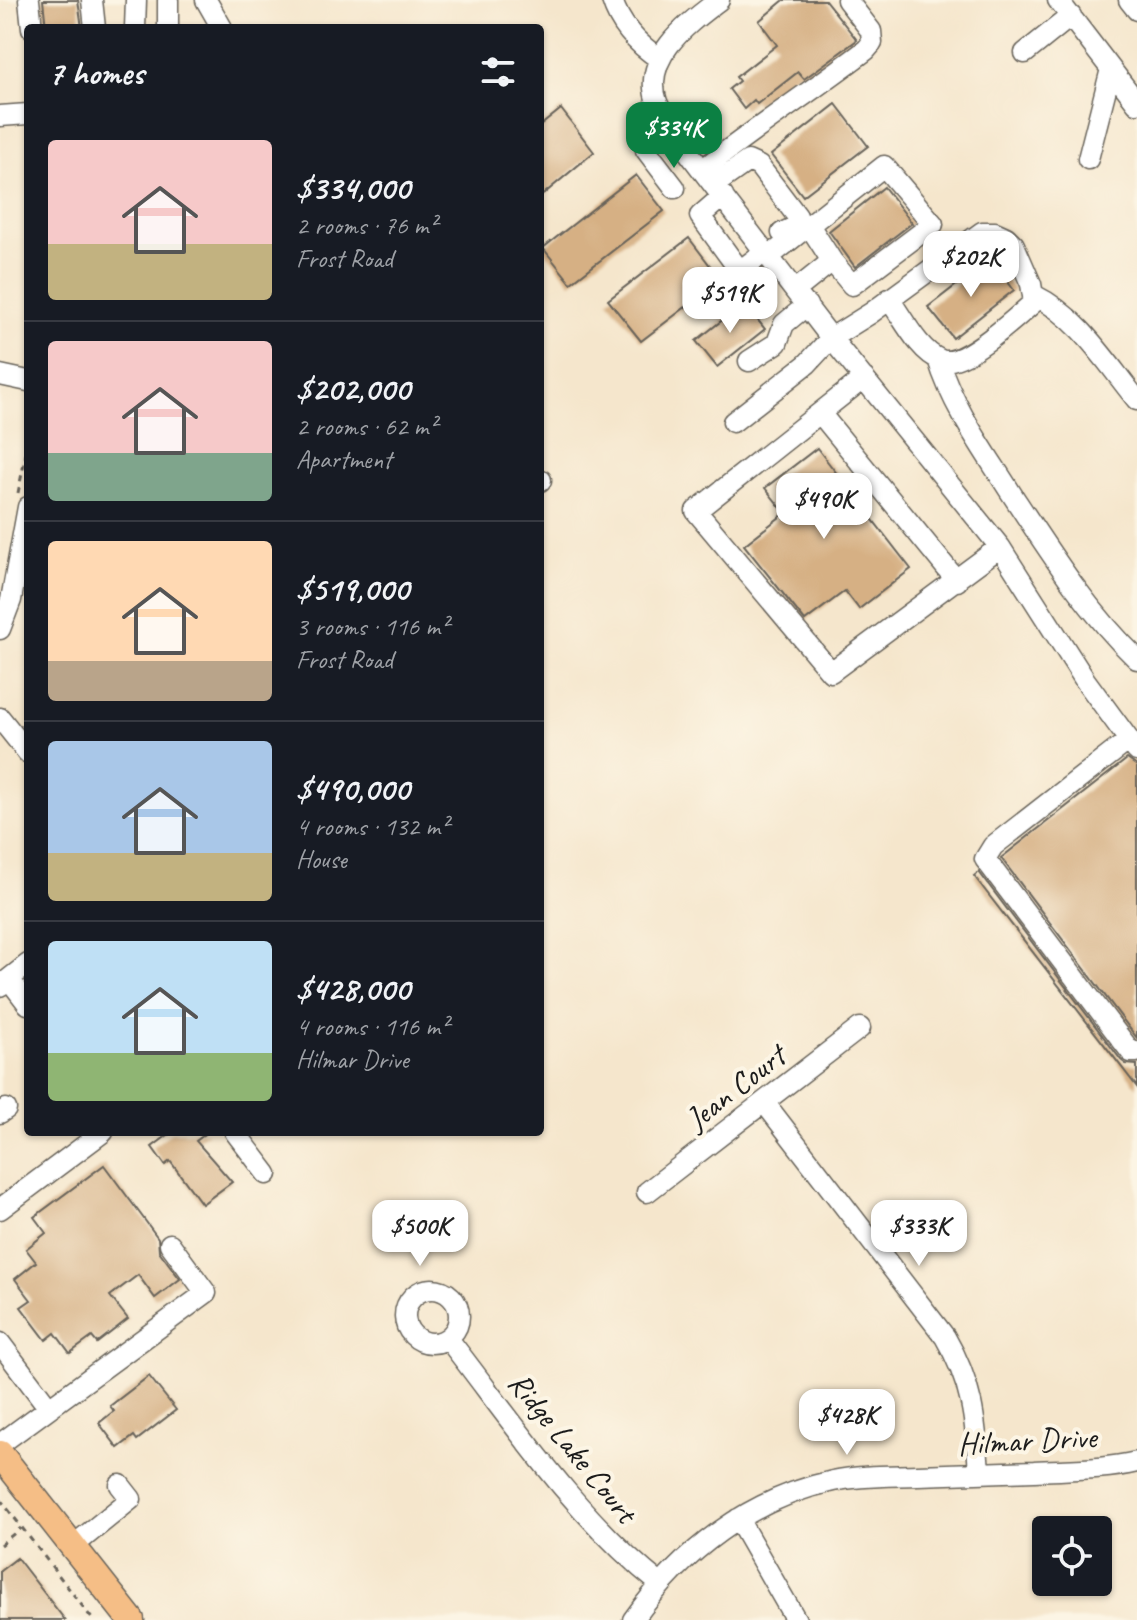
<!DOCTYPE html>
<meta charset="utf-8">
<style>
:root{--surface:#171b24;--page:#242831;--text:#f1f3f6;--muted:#9ea1a6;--line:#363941;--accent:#0b8043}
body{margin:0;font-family:Caveat,sans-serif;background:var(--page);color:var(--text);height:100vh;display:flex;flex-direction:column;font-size:30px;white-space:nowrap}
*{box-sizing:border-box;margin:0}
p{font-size:26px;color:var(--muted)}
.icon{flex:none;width:44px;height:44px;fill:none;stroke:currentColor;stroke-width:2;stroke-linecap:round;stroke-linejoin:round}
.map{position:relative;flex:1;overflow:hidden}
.panel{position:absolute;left:24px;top:24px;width:520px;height:1112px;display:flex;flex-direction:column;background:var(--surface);border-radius:8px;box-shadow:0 2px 6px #0004}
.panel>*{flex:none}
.tools{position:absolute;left:1032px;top:1516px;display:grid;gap:16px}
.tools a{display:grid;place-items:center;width:80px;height:80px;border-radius:8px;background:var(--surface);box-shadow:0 2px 6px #0004;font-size:40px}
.price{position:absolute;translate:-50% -68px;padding:0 18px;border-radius:16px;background:#fff;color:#222;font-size:26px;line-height:52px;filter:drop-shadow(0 2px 4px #0008)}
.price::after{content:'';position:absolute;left:50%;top:48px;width:24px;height:18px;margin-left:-12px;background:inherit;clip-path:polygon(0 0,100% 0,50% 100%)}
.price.selected{background:var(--accent);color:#fff}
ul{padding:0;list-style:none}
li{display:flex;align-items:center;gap:24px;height:200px;padding:0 24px}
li+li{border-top:2px solid var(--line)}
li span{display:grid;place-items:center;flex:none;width:224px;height:160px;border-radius:8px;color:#555}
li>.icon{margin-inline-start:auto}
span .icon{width:96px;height:96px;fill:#fffc;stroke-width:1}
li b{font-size:34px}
h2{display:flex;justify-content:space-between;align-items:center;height:96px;padding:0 24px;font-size:34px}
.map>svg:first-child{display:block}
</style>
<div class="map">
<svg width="1137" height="1620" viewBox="0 0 1137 1620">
<rect width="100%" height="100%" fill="#fcf5e5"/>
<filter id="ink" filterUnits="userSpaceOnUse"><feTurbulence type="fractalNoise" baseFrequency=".0125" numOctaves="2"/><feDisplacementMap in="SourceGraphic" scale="16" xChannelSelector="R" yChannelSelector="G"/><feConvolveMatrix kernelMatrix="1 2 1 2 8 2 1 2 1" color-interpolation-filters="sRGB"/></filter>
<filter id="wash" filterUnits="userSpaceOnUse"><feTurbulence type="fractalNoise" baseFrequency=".006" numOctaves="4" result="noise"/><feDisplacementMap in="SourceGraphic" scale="32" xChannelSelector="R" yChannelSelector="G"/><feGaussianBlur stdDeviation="1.8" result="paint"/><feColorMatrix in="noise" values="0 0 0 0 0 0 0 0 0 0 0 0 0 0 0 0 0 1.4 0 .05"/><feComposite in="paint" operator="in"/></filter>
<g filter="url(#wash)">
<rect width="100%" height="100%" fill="#f5e6cc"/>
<g id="blocks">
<path fill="#d6b084" d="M43 0H78L82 28H46Z
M784 0H825L857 40 804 79 798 72 757 104 754 100 744 109 729 89 739 81 736 77 777 45 759 21Z
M836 104 868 146 803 196 771 155Z
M561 109 594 152 540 197V126Z
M636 175 664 211 571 283 543 248Z
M884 187 912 223 855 267 829 231Z
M689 238 721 280 641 341 608 300Z
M990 259 1014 290 953 338 928 307Z
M744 303 765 329 717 367 696 341Z
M817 448 911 569 859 609 845 591 805 621 744 545 785 513 765 488Z
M1127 759 1137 766V1038L1001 858Z
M979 872 1121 1060 1126 1064 1137 1065V1087L974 876Z
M172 1132H208L196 1141 232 1182 202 1204 170 1161 165 1165 152 1147Z
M104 1165 158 1238 159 1251 180 1279 155 1298 138 1275 110 1296 128 1319 97 1343 92 1337 70 1353 55 1333 46 1340 21 1307 31 1300 15 1279 36 1262 26 1249 46 1233 34 1217Z
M149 1376 176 1410 137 1440 134 1436 118 1448 99 1423 114 1411 110 1406Z
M17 1558 65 1620H0V1571Z"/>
</g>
</g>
<g filter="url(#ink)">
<use href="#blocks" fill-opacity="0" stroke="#68635a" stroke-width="2"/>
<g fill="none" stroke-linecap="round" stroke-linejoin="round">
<g stroke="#68635a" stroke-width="23">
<path id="minor" d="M29 0 32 28
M92 0 95 28
M168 0V28
M206 0 222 28
M612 0C620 26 637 44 660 59
M719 0C689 23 641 57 657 102 661 112 667 121 672 131L831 338 1000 547 1085 680 1137 751
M1058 0 1137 103
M1129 0 1137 10
M135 28 136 0
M1025 53 1071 16
M0 116 28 114
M668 123 645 140 646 150 675 188
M1088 159 1111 69
M702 170C755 128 812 91 866 50L872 43 871 31 847 0
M714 185 748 161 759 166 797 216 799 225 782 233
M723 196 700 216 737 267H745L766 251
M809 225 832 261
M770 256 884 166 933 224 852 285 832 261 796 290
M1034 295C1079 317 1106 362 1137 400
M938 359C953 408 984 450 1011 493 1049 551 1087 611 1137 659
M749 361 777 343 784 324 807 305
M0 375 28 381
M864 378 696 511 831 672 1000 547
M820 413 957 581
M733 422 807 364 831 338 871 313 982 232H995L1006 237 1014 245 1031 284 1034 302C1017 317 962 368 941 360 919 352 903 318 889 299
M540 481 541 480
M0 629 11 600 28 507
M0 718 28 753
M1129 740 993 846 985 859 1131 1052H1137
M9 979 28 1004
M0 986 28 964
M764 1102 945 1337C972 1383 976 1421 979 1473
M0 1113 6 1109
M235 1132 267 1174
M647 1192 860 1028
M0 1209 103 1132
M405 1316a27 27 0 1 1 54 0a27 27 0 1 1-54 0Z
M449 1340C515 1425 575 1516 660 1584
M0 1343 49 1408
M0 1444 206 1293 170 1244
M738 1519 796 1620
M73 1546 131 1499 120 1485
M633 1620C682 1551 749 1499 833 1481 861 1475 890 1476 918 1475 957 1474 995 1472 1034 1471 1069 1469 1103 1470 1137 1462"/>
</g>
<g stroke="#68635a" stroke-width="29">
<path id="major" d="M0 1454 131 1620"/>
</g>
<path stroke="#68635a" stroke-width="3" stroke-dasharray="6 6" stroke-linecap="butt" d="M18 493 28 444
M0 1499 93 1620
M0 1545 21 1528"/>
<use href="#minor" stroke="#fff" stroke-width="20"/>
<use href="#major" stroke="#f5be86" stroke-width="26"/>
</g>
</g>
<g text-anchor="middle" stroke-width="8" stroke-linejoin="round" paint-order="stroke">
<g font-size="32" fill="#1c1c1c" stroke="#fcf5e5">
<text transform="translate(735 1087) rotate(-38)" y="11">Jean Court</text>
<text transform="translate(1027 1440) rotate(-3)" y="11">Hilmar Drive</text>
<text transform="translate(573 1447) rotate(51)" y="11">Ridge Lake Court</text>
</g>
</g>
</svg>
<div class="tools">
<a><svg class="icon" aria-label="locate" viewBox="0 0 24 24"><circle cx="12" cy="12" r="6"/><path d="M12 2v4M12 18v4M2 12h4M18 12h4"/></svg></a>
</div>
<b class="price selected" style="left:674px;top:170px">$334K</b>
<b class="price" style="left:971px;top:299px">$202K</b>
<b class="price" style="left:730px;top:335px">$519K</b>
<b class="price" style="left:824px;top:541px">$490K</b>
<b class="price" style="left:420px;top:1268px">$500K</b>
<b class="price" style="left:919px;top:1268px">$333K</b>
<b class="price" style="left:847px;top:1457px">$428K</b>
<section class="panel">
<h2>7 homes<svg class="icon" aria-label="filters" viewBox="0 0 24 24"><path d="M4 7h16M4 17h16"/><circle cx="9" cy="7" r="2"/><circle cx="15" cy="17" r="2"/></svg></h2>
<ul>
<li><span style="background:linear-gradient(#f6c9c9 65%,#c2b280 0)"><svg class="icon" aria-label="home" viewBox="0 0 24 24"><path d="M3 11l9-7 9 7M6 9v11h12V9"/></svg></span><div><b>$334,000</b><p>2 rooms · 76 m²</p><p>Frost Road</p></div></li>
<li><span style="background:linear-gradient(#f6c9c9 70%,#7fa58c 0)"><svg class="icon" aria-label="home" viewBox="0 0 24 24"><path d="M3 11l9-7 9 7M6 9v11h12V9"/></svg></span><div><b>$202,000</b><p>2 rooms · 62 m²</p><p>Apartment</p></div></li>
<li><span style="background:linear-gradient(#ffd9b3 75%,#b9a48a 0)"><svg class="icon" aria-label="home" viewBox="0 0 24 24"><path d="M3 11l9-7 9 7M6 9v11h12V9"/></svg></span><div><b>$519,000</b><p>3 rooms · 116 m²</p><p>Frost Road</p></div></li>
<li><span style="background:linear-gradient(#a9c7e8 70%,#c2b280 0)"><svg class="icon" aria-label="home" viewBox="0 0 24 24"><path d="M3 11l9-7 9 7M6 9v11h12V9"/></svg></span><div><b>$490,000</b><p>4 rooms · 132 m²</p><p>House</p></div></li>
<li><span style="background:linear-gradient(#bfe0f5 70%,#8fb573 0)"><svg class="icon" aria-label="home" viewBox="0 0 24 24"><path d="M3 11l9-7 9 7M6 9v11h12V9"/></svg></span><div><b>$428,000</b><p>4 rooms · 116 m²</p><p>Hilmar Drive</p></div></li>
</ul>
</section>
</div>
